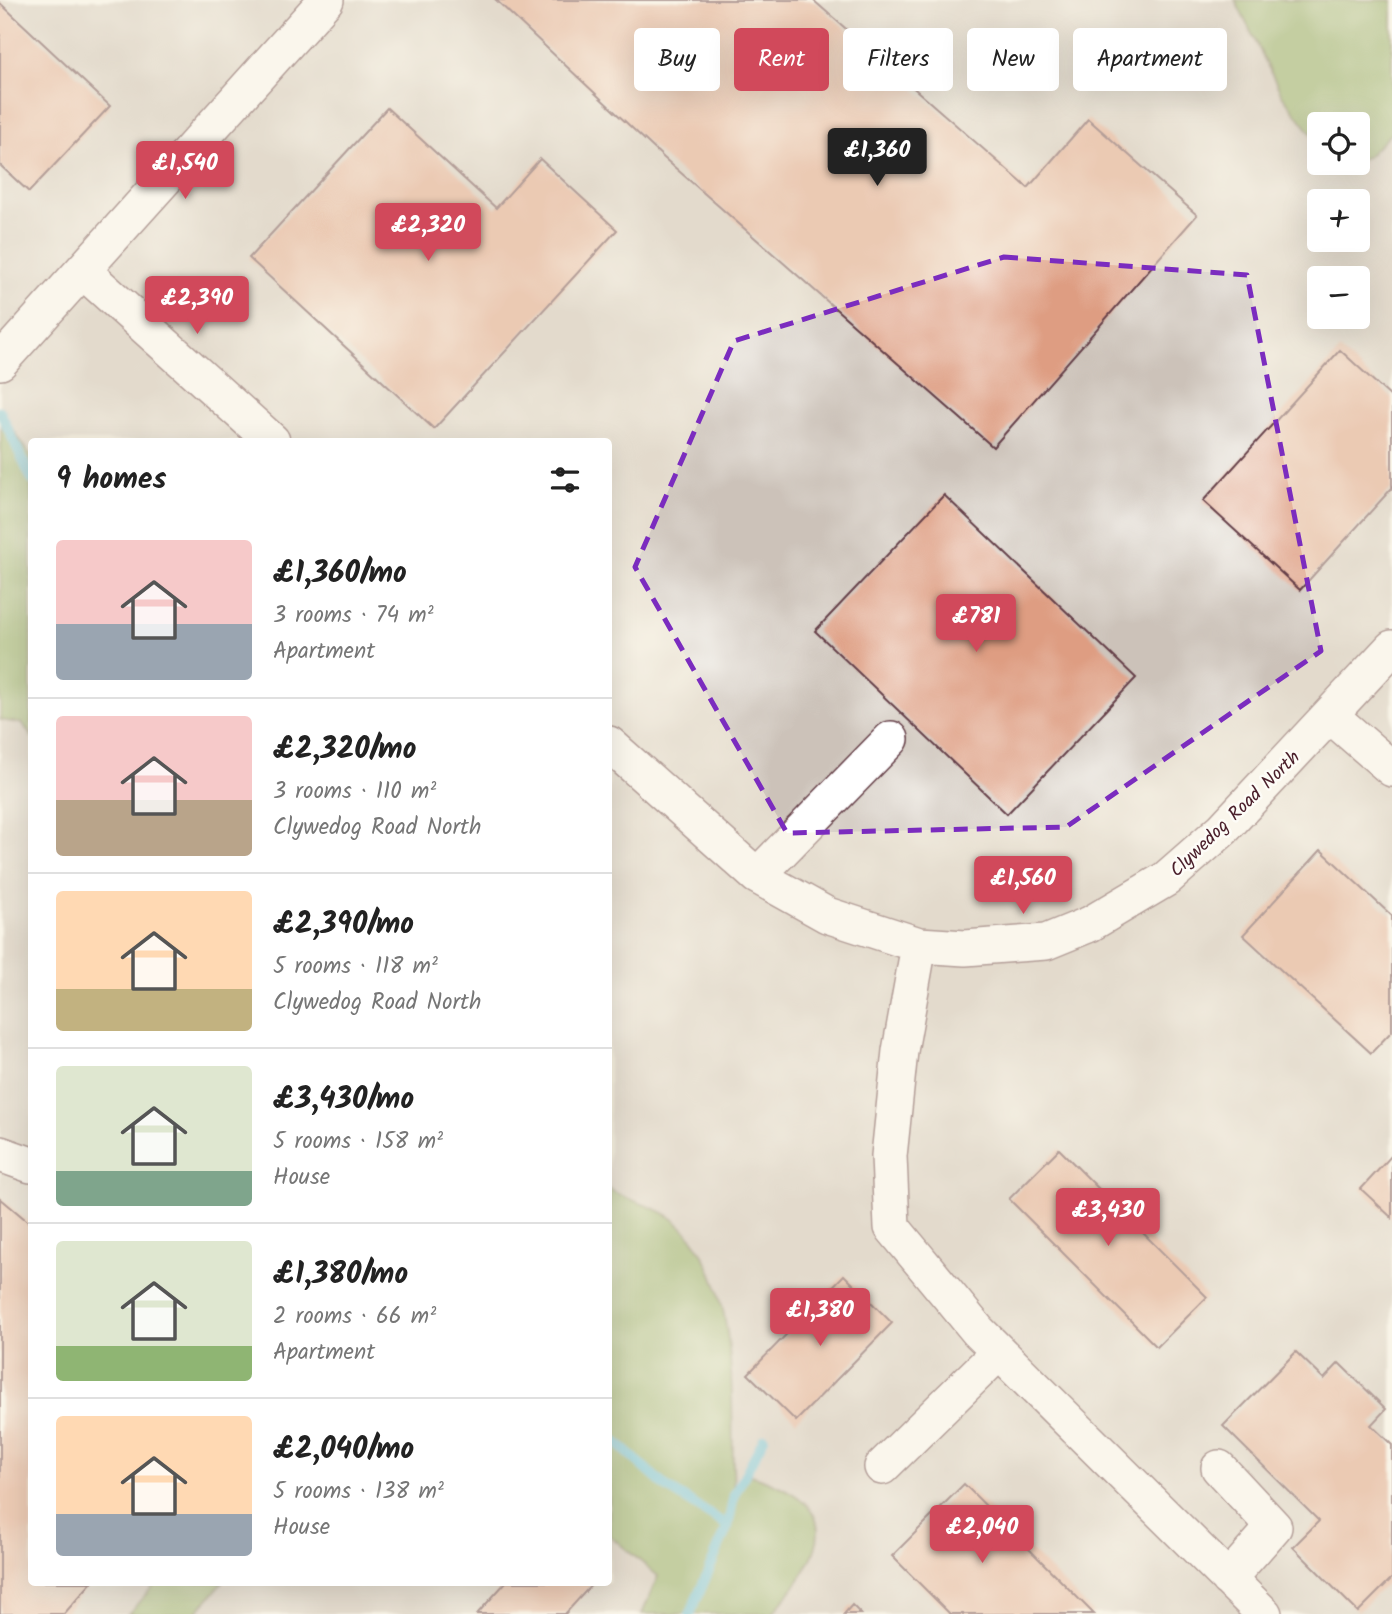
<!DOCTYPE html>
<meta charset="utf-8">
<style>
:root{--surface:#fff;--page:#f6f6f6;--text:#222;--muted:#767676;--line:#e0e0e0;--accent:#d1495b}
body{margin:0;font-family:Kalam,sans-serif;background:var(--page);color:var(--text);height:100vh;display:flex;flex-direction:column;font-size:26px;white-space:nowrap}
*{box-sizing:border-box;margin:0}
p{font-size:23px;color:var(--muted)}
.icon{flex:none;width:38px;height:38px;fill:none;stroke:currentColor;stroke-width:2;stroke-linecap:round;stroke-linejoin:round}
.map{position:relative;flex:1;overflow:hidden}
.panel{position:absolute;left:28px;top:438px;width:584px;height:1148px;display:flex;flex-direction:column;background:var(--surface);border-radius:7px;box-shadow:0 7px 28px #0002}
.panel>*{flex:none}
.top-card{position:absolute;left:634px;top:28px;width:653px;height:63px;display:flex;gap:14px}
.controls{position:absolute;left:1307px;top:112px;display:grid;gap:14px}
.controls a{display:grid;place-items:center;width:63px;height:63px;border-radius:7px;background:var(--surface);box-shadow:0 7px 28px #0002;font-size:35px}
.price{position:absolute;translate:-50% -60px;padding:0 16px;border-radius:7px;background:var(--accent);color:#fff;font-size:23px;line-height:46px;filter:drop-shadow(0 2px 4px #0008)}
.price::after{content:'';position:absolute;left:50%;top:42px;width:21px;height:16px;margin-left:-10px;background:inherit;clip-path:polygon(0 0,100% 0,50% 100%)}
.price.on{background:#222;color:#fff}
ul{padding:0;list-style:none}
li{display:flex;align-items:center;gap:21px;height:175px;padding:0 28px}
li+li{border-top:2px solid var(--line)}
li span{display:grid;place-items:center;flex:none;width:196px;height:140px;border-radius:7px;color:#555}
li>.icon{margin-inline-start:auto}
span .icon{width:84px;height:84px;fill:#fffc;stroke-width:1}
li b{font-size:30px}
h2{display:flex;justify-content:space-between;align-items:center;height:84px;padding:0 28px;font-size:30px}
.chip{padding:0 24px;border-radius:7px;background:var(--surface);box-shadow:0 7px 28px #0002;font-size:24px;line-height:63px}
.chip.on{background:var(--accent);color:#fff}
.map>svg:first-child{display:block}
</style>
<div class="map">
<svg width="1392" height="1614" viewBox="0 0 1392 1614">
<rect width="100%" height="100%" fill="#fdfcf7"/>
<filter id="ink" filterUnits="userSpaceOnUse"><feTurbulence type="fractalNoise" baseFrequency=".0143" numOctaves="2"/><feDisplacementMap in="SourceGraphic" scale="14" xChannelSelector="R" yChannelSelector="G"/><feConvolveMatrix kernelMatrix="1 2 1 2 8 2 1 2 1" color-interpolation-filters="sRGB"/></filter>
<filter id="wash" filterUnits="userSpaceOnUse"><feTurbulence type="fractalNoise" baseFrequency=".00686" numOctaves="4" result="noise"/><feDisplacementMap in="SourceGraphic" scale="28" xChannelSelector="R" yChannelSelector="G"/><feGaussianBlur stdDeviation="1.57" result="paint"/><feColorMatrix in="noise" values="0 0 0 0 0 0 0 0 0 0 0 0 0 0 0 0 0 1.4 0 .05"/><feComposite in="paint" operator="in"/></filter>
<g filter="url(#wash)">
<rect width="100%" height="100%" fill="#f6efdd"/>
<path fill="#ccc2b9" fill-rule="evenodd" d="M0 0H1392V1614H0ZM1320 124H1358V163H1320ZM1320 201H1358V240H1320ZM1320 278H1358V317H1320ZM32 441H609V1582H32Z"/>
<path fill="#87a65a" stroke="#686242" stroke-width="2" d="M1235 0H1392V132L1367 157 1358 160V124H1320L1319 141 1314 137 1282 95Z
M1 412 31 456V736L23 724 0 720Z
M609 1189C629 1202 659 1206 677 1222 745 1282 729 1410 734 1493L747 1474C846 1504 829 1548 772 1614H642L658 1576 609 1535Z
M157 1582H223L195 1614H128Z"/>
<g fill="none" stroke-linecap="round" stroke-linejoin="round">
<path stroke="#58b9d7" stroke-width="10" d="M0 411 32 480
M609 1436 666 1487 728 1526
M690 1614 728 1526 734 1495 764 1438"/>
</g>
<g id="blocks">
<path fill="#de9d82" d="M496 0H813L1028 188 1088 119 1197 215 993 447 664 158Z
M0 3 110 106 29 192 0 165Z
M387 108 496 208 540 159 617 230 434 429 249 258Z
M1340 350 1392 398V488L1300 590 1203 501Z
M944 495 1136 678 1007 814 815 631Z
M1321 850 1392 916V1031L1371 1053 1243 935Z
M1059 1149 1207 1297 1157 1347 1009 1199Z
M1392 1155V1218L1361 1189Z
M0 1198 32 1225V1582H92L64 1614H0Z
M844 1275 892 1323 796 1421 748 1374Z
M1296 1352 1324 1379 1339 1363 1386 1409 1371 1425 1392 1445V1578L1358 1612 1293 1547 1319 1521 1223 1426Z
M964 1484 1094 1614H950L892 1556Z
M506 1582H594L565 1614H477Z
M852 1605 861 1614H844Z"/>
</g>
</g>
<g filter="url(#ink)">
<use href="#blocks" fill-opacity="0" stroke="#643e46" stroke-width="2"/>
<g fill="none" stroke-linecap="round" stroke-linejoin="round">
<g stroke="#643e46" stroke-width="38">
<path id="minor" d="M84 272 272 441
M0 362 326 0
M1331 716 1392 769
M609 744 757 876 827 915 919 945 965 948 1046 942 1090 924 1166 879 1223 829 1392 648
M757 876 891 739
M919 945 900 1051 889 1156 892 1227 978 1331 1264 1614
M0 1154 31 1165
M882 1467 999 1352
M1219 1468 1274 1527 1228 1579"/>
</g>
<use href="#minor" stroke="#fff" stroke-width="35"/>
</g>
</g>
<path d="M0 0H1392V1614H0ZM1004 257 1247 275 1321 651 1066 827 787 833 635 567 734 341Z" fill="#f6efdd" fill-opacity=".55" fill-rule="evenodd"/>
<path fill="none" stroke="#7b2cbf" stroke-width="5" stroke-dasharray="14 9" stroke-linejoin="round" d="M1004 257 1247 275 1321 651 1066 827 787 833 635 567 734 341Z"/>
<g text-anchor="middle" stroke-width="5" stroke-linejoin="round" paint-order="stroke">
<g font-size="19" fill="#4a1f2b" stroke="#fdfcf7">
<text transform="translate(1234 813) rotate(-44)" y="7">Clywedog Road North</text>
</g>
</g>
</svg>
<div class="controls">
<a><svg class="icon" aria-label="locate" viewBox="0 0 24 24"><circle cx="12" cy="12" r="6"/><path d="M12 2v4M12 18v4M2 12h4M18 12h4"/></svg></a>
<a>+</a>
<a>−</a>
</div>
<b class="price on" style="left:877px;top:188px">£1,360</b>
<b class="price" style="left:185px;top:201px">£1,540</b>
<b class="price" style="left:428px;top:263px">£2,320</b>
<b class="price" style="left:197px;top:336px">£2,390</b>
<b class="price" style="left:976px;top:654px">£781</b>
<b class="price" style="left:1023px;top:916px">£1,560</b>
<b class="price" style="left:1108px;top:1248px">£3,430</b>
<b class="price" style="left:820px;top:1348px">£1,380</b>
<b class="price" style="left:982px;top:1565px">£2,040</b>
<div class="top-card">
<a class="chip">Buy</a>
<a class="chip on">Rent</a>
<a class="chip">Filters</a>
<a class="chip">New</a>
<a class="chip">Apartment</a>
</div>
<section class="panel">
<h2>9 homes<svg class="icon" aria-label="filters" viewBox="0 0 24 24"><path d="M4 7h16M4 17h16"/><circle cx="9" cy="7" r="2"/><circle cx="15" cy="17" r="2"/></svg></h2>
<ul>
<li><span style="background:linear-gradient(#f6c9c9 60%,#9aa5b1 0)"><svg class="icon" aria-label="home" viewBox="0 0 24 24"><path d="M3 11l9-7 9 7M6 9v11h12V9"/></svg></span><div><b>£1,360/mo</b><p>3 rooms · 74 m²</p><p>Apartment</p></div></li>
<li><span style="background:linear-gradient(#f6c9c9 60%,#b9a48a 0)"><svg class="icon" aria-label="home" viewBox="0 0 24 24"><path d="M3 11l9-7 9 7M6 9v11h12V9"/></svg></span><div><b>£2,320/mo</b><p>3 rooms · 110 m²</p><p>Clywedog Road North</p></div></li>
<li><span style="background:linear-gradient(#ffd9b3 70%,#c2b280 0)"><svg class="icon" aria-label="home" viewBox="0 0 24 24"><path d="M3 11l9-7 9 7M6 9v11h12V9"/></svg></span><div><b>£2,390/mo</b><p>5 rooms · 118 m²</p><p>Clywedog Road North</p></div></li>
<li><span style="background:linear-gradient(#dfe7d0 75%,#7fa58c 0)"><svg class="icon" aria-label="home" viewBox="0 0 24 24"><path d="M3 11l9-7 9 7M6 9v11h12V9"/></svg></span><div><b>£3,430/mo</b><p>5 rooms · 158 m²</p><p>House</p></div></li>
<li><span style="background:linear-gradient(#dfe7d0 75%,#8fb573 0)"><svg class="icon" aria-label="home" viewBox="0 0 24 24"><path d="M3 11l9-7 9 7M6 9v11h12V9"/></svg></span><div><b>£1,380/mo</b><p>2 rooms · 66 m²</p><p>Apartment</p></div></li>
<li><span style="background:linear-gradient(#ffd9b3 70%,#9aa5b1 0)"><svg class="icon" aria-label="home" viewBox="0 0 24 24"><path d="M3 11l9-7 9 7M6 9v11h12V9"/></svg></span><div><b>£2,040/mo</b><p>5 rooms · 138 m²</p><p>House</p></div></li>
</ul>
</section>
</div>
